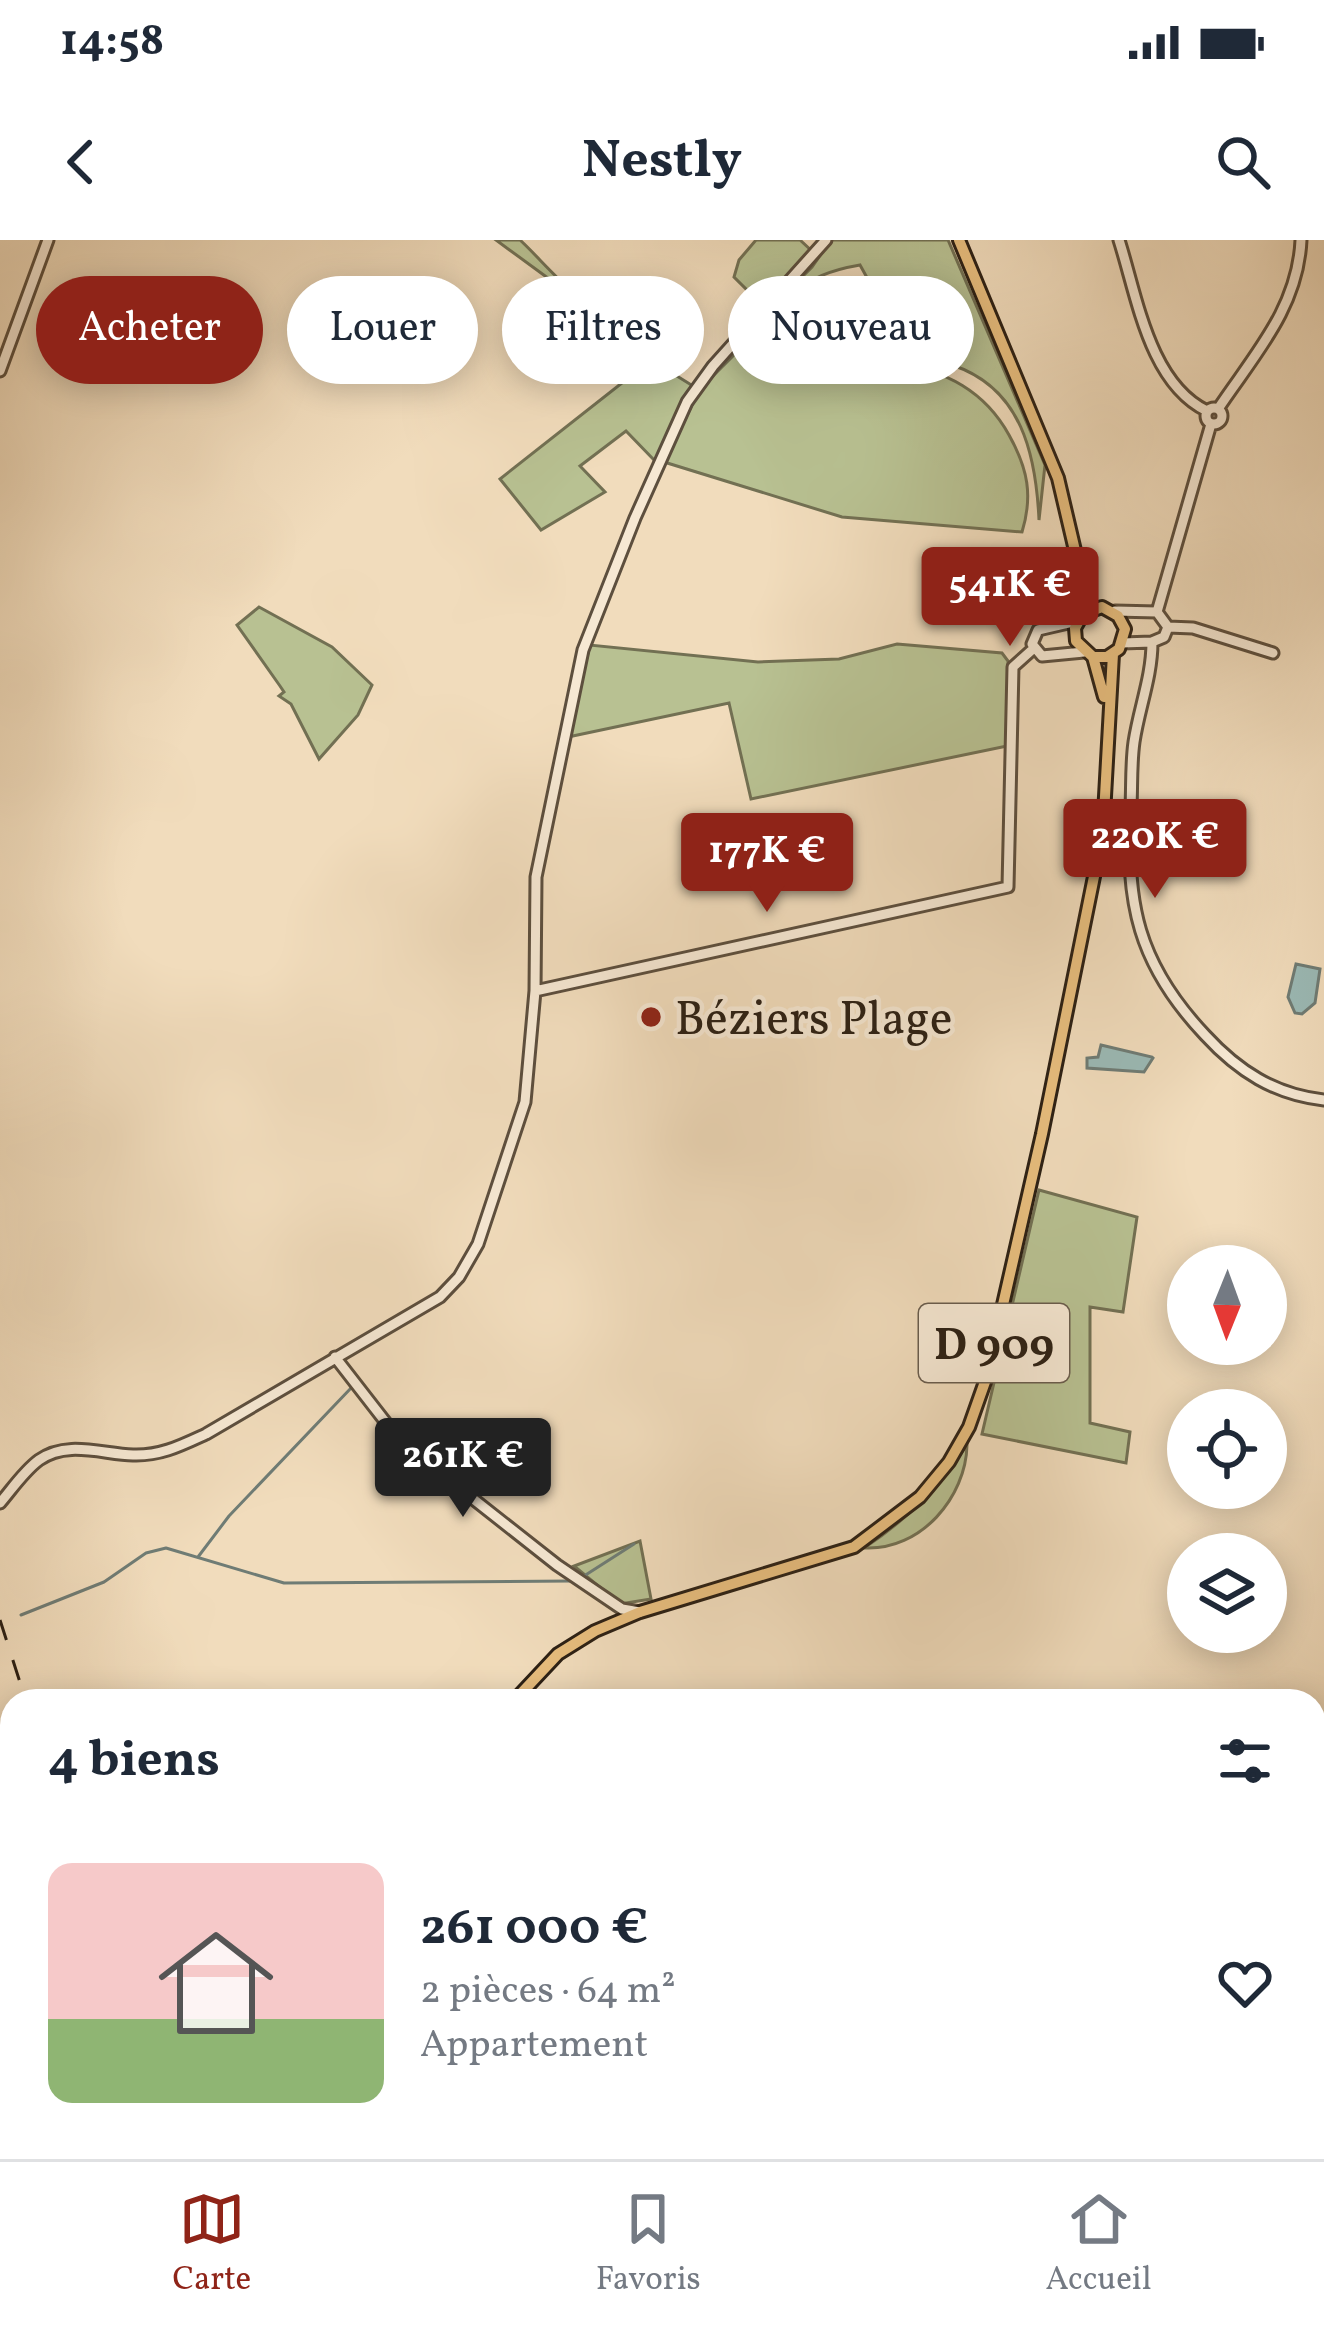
<!DOCTYPE html>
<html lang="fr">
<meta charset="utf-8">
<style>
:root{--surface:#fff;--page:#f2f2f3;--text:#1f2937;--muted:#747a83;--line:#e0e1e3;--accent:#8f2418}
body{margin:0;font-family:Vollkorn,serif;background:var(--page);color:var(--text);height:100vh;display:flex;flex-direction:column;font-size:45px;white-space:nowrap}
*{box-sizing:border-box;margin:0}
p{font-size:39px;color:var(--muted)}
.icon{flex:none;width:66px;height:66px;fill:none;stroke:currentColor;stroke-width:2;stroke-linecap:round;stroke-linejoin:round}
.map{position:relative;flex:1;overflow:hidden}
.panel{position:absolute;left:0px;top:1449px;width:1326px;height:471px;display:flex;flex-direction:column;background:var(--surface);border-radius:36px 36px 0 0;box-shadow:0 6px 30px #0003}
.panel>*{flex:none}
.guide{position:absolute;left:36px;top:36px;width:1254px;height:108px;display:flex;gap:24px}
.needle{width:78px;rotate:181deg}
.fabs{position:absolute;left:1167px;top:1005px;display:grid;gap:24px}
.fabs a{display:grid;place-items:center;width:120px;height:120px;border-radius:50%;background:var(--surface);box-shadow:0 6px 30px #0003;font-size:60px}
.price{position:absolute;translate:-50% -102px;padding:0 27px;border-radius:12px;background:var(--accent);color:#fff;font-size:39px;line-height:78px;filter:drop-shadow(0 3px 6px #0008)}
.price::after{content:'';position:absolute;left:50%;top:72px;width:36px;height:27px;margin-left:-18px;background:inherit;clip-path:polygon(0 0,100% 0,50% 100%)}
.price.active{background:#222;color:#fff}
ul{padding:0;list-style:none}
li{display:flex;align-items:center;gap:36px;height:300px;padding:0 48px}
li+li{border-top:3px solid var(--line)}
li span{display:grid;place-items:center;flex:none;width:336px;height:240px;border-radius:24px;color:#555}
li>.icon{margin-inline-start:auto}
span .icon{width:144px;height:144px;fill:#fffc;stroke-width:1}
li b{font-size:51px}
h2{display:flex;justify-content:space-between;align-items:center;height:144px;padding:0 48px;font-size:51px}
.pill{padding:0 42px;border-radius:54px;background:var(--surface);box-shadow:0 6px 30px #0003;font-size:42px;line-height:108px}
.pill.active{background:var(--accent);color:#fff}
.status{display:flex;justify-content:space-between;align-items:center;height:84px;padding:0 60px;background:var(--surface);direction:ltr}
.status svg{height:33px;fill:currentColor}
header{display:flex;justify-content:space-between;align-items:center;height:156px;padding:0 48px;background:var(--surface);font-size:54px;font-weight:700}
.dock{display:flex;justify-content:space-around;align-items:center;height:168px;border-top:3px solid var(--line);background:var(--surface);font-size:33px;color:var(--muted)}
.dock a{display:grid;justify-items:center;gap:6px}
.dock .active{color:var(--accent)}
.map>svg:first-child{display:block}
</style>
<div class="status"><b>14:58</b><svg viewBox="0 0 49 12"><path d="M0 12V9h3v3zM5 12V6h3v6zM10 12V3h3v9zM15 12V0h3v12zM26 1h20v11H26zM47 4h2v5h-2z"/></svg></div>
<header><svg class="icon" aria-label="back" viewBox="0 0 24 24"><path d="M15 5l-7 7 7 7"/></svg>Nestly<svg class="icon" aria-label="search" viewBox="0 0 24 24"><circle cx="10" cy="10" r="6"/><path d="M15 15l6 6"/></svg></header>
<div class="map">
<svg width="1324" height="1919" viewBox="0 0 1324 1919">
<rect width="100%" height="100%" fill="#f1dcbc"/>
<filter id="stains"><feTurbulence type="fractalNoise" baseFrequency=".00167" numOctaves="4"/><feColorMatrix values="0 0 0 0 .2 0 0 0 0 .09 0 0 0 0 .02 0 0 0 .5 -.17"/></filter>
<radialGradient id="worn" r=".72"><stop offset=".6" stop-color="#630" stop-opacity="0"/><stop offset="1" stop-color="#630" stop-opacity=".3"/></radialGradient>
<path fill="#b8c192" stroke="#727053" stroke-width="3" d="M496 0H520C546 24 576 64 610 74L612 80 606 85 586 66Z
M756 0H800L814 13 756 73 759 62 734 37 739 20Z
M831 0H948L1045 225 1039 280C1036 215 1022 148 952 125 934 119 913 118 895 115L897 99 881 92 870 43 860 25C801 35 777 57 771 117 790 129 818 136 842 135 860 135 878 125 897 126 945 128 986 153 1009 195 1028 229 1033 256 1022 292L842 277 664 222 700 149 767 82 764 75 812 27Z
M632 108 693 146 655 221 626 191 580 226 605 252 541 290 500 239 641 128Z
M259 367 332 407 372 445 358 475 319 519 291 464 279 456 284 452 280 446 237 385Z
M897 404 1002 413 1008 421 1007 506 751 559 729 463 568 497 590 405 758 422 839 419Z
M1039 950 1137 977 1123 1072 1090 1067V1183L1130 1192 1126 1223 982 1194Z
M967 1205C966 1257 921 1311 864 1308 908 1279 938 1248 967 1205Z
M640 1301 651 1359 620 1364 574 1326Z
M566 1908H661V1919H560Z
M776 1908H1041L1042 1919H799Z
M1100 1908H1191L1192 1916 1203 1915V1919H1101Z"/>
<path fill="#9bbab6" stroke="#6f7c75" stroke-width="3" d="M1296 724 1320 729 1315 763 1302 774 1295 773 1288 757Z
M1101 805 1152 817 1153 818 1144 832 1087 828V818L1098 817Z"/>
<g fill="none" stroke-linecap="round" stroke-linejoin="round">
<path stroke="#6f7c75" stroke-width="3" d="M198 1317 229 1276 352 1147
M584 1336 634 1304
M21 1375 104 1342 146 1313 166 1308 284 1343 571 1341"/>
<g stroke="#5d4f3e" stroke-width="15">
<path id="minor" d="M1119 0C1137 56 1149 143 1207 171
M0 131 48 0
M1206 176a8 8 0 1 1 16 0a8 8 0 1 1-16 0Z
M1218 169C1254 115 1298 68 1301 0
M1115 371 1157 372
M1157 372 1211 184
M1077 381 1038 390 1032 404 1042 416 1084 412
M1168 387 1193 388 1273 413
M1152 402C1152 437 1139 468 1134 502 1131 523 1132 545 1131 567 1125 663 1138 724 1205 795 1238 831 1275 855 1324 860
M1122 403 1152 402 1164 397 1168 387 1157 372
M535 751 1008 647 1013 427 1033 409
M335 1117 401 1202 557 1325 622 1369 640 1372
M0 1263C12 1249 24 1231 39 1220 67 1200 102 1214 133 1215 161 1216 182 1205 206 1194L440 1057 459 1037 478 1004 525 862 535 751 536 637 583 410 635 278 687 162 713 126 826 0
M0 1518 12 1525
M0 1632 12 1610
M1314 1855H1324
M754 1919 755 1908"/>
</g>
<g stroke="#2c2014" stroke-width="16">
<path id="major" d="M959 0 1058 238 1084 349 1083 374 1075 388 1076 401 1093 417H1107L1119 409 1125 389 1118 376 1102 367 1083 374
M1093 417 1104 457
M514 1461 558 1414 595 1391 640 1372 854 1307 920 1257 949 1222 969 1187 986 1139 1042 894 1103 592 1113 414
M350 1908 351 1919"/>
</g>
<use href="#minor" stroke="#f6e8d3" stroke-width="9"/>
<use href="#major" stroke="#e8be7e" stroke-width="10"/>
<path stroke="#2c2014" stroke-width="3" stroke-dasharray="21 21" stroke-linecap="butt" d="M0 1380 26 1461
M175 1908 179 1919"/>
</g>
<circle fill="#8f2418" stroke="#f6e8d3" stroke-width="4.5" cx="651" cy="777" r="12"/>
<g text-anchor="middle" stroke-width="9" stroke-linejoin="round" paint-order="stroke">
<rect fill="#f6e8d3" stroke="#695c4d" stroke-width="3" x="919" y="1064" width="150" height="78" rx="9"/>
<g font-size="45" font-weight="bold" fill="#2c2014">
<text x="994" y="1119">D 909</text>
</g>
<g font-size="48" fill="#2c2014" stroke="#f6e8d3" text-anchor="start">
<text x="675" y="794">Béziers Plage</text>
</g>
</g>
<rect width="100%" height="100%" filter="url(#stains)"/>
<rect width="100%" height="100%" fill="url(#worn)"/>
</svg>
<div class="fabs">
<a><svg class="needle" viewBox="-14 -14 28 28"><path d="M0-13l5 13h-10z" fill="#e53935"/><path d="M0 13l5-13h-10z" fill="#747a83"/></svg></a>
<a><svg class="icon" aria-label="locate" viewBox="0 0 24 24"><circle cx="12" cy="12" r="6"/><path d="M12 2v4M12 18v4M2 12h4M18 12h4"/></svg></a>
<a><svg class="icon" aria-label="layers" viewBox="0 0 24 24"><path d="M12 4l9 5-9 5-9-5zM3 14l9 5 9-5"/></svg></a>
</div>
<b class="price" style="left:1010px;top:409px">541K €</b>
<b class="price" style="left:1155px;top:661px">220K €</b>
<b class="price" style="left:767px;top:675px">177K €</b>
<b class="price active" style="left:463px;top:1280px">261K €</b>
<div class="guide">
<a class="pill active">Acheter</a>
<a class="pill">Louer</a>
<a class="pill">Filtres</a>
<a class="pill">Nouveau</a>
</div>
<section class="panel">
<h2>4 biens<svg class="icon" aria-label="filters" viewBox="0 0 24 24"><path d="M4 7h16M4 17h16"/><circle cx="9" cy="7" r="2"/><circle cx="15" cy="17" r="2"/></svg></h2>
<ul>
<li><span style="background:linear-gradient(#f6c9c9 65%,#8fb573 0)"><svg class="icon" aria-label="home" viewBox="0 0 24 24"><path d="M3 11l9-7 9 7M6 9v11h12V9"/></svg></span><div><b>261 000 €</b><p>2 pièces · 64 m²</p><p>Appartement</p></div><svg class="icon" aria-label="heart" viewBox="0 0 24 24"><path d="M12 20l-8-8c-3-5 5-10 8-4 3-6 11-1 8 4z"/></svg></li>
</ul>
</section>
</div>
<nav class="dock">
<a class="active"><svg class="icon" aria-label="map" viewBox="0 0 24 24"><path d="M3 6l6-2 6 2 6-2v14l-6 2-6-2-6 2zM9 4v14M15 6v14"/></svg>Carte</a>
<a><svg class="icon" aria-label="saved" viewBox="0 0 24 24"><path d="M7 4h10v16l-5-4-5 4z"/></svg>Favoris</a>
<a><svg class="icon" aria-label="home" viewBox="0 0 24 24"><path d="M3 11l9-7 9 7M6 9v11h12V9"/></svg>Accueil</a>
</nav>
